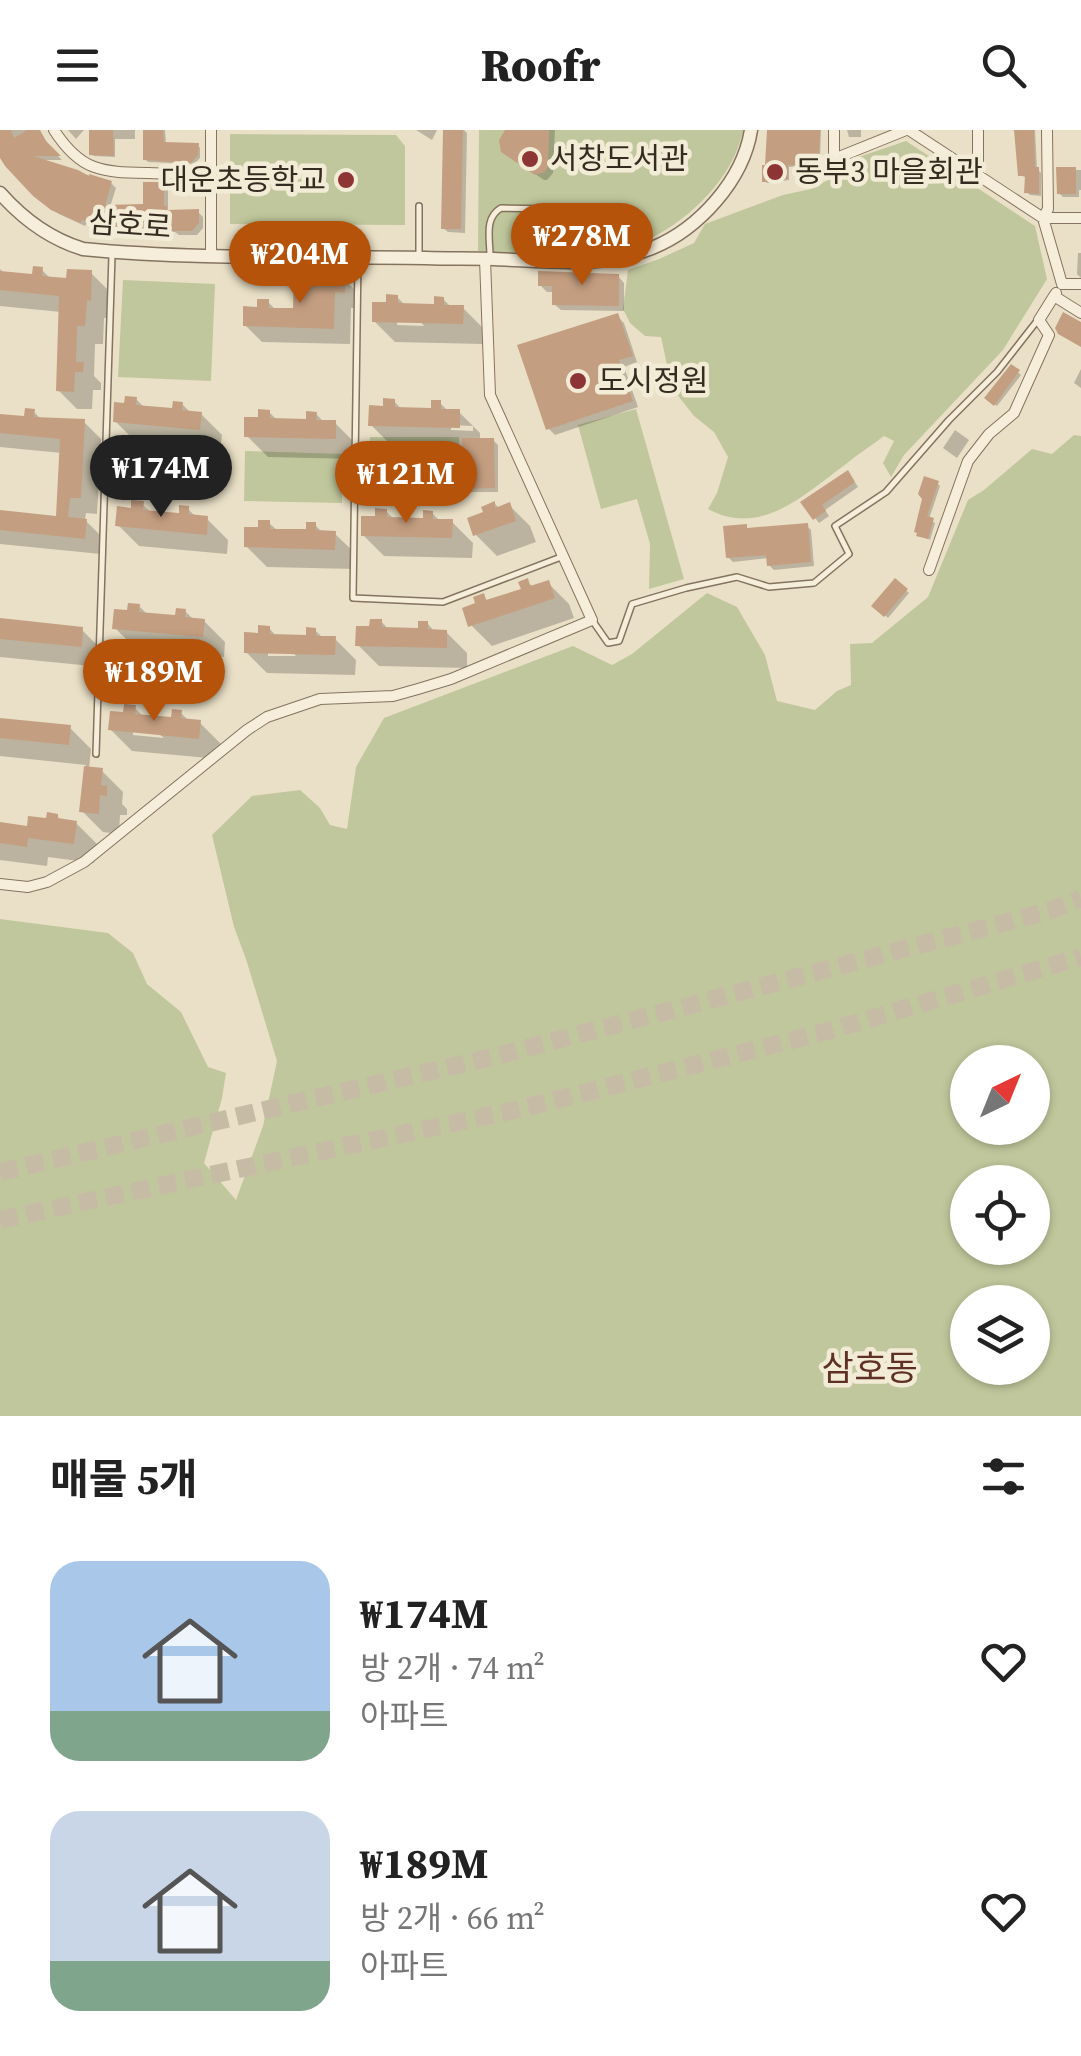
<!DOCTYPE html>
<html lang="ko">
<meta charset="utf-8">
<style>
:root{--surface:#fff;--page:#f6f6f6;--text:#222;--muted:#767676;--accent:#b45309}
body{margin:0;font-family:"Source Serif 4","Noto Sans KR",serif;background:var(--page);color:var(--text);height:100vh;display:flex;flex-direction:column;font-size:38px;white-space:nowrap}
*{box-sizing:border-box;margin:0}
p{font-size:32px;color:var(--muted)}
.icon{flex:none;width:55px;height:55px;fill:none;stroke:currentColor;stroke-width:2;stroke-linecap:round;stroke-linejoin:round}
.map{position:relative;height:1286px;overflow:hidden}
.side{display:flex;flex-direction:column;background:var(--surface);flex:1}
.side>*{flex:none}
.needle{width:65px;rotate:43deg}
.buttons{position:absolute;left:950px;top:915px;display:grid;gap:20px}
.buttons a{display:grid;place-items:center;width:100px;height:100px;border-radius:50%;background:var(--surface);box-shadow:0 2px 8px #0004;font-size:50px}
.price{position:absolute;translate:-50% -85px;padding:0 22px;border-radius:35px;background:var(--accent);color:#fff;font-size:32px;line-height:65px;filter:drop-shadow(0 2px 5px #0008)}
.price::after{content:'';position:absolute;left:50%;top:60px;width:30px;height:22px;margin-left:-15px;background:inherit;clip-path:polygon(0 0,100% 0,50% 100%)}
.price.on{background:#222;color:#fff}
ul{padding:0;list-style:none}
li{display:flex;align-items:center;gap:30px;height:250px;padding:0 50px}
li span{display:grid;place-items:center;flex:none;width:280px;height:200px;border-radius:30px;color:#555}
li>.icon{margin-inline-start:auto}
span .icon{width:120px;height:120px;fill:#fffc;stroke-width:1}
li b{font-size:42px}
h2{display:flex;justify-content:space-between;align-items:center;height:120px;padding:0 50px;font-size:42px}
header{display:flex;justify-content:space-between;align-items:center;height:130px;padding:0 50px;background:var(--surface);font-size:45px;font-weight:800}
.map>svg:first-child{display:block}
</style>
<header><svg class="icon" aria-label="menu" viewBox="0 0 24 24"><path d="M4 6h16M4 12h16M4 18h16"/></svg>Roofr<svg class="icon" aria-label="search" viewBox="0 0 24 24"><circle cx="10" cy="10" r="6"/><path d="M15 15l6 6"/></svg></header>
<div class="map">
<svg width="1081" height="1286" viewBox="0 0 1081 1286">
<rect width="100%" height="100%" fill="#eae0c7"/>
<path fill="#c1c79c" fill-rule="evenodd" d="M479 0H744C740 10 738 20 733 29 713 69 669 105 627 118 583 131 523 123 478 121Z
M230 4 396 5 405 16V95L230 94Z
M906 11 1035 96 1047 149 1003 220 904 325 891 347 883 333 894 311 884 306C871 316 858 324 846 334 805 364 761 408 708 379L717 363 728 327 714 302 694 286 672 258 661 207 645 206 630 193 623 179 628 140 659 129 694 113 705 94 783 65 811 59 832 48 841 33Z
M123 150 215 154 211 251 118 247Z
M636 279 684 449 649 459 650 414 637 369 601 379 578 295Z
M1074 305 1081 306V1286H0V789L108 803 133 823 147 854 181 882 208 937 226 943 222 968 204 1033 236 1070 263 996 277 931 246 829 234 797 212 705 252 666 300 660 320 678 330 695 347 699 356 637 384 588 573 516 612 535 632 524 707 463 737 477 765 525 777 571 815 580 837 561 851 555 850 514 872 513 928 467 968 370 984 360 1032 319 1052 324ZM968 932H1032V998H968ZM968 1052H1032V1118H968ZM968 1172H1032V1238H968Z
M370 307H459L460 361 369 356Z
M245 321 343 324 342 373 244 371Z
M188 523 213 525 209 568 184 565Z"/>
<path fill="#0003" fill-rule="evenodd" d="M0 0H39L51 19 62 30H41L111 53 116 58 110 77 145 76 163 55 168 60V80L198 82 203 87V98L197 105H179L175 102 120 101 87 93 85 96 59 84 41 70 0 23Z
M68 0H84L76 9Z
M91 0H135V9H115V27L94 26 91 24Z
M151 0H165L166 14 198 15 200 18V28L194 34 148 32 145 29Z
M416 0H437L432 10Z
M445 0H464L467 3 465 103 448 102 443 98Z
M508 0H555L553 43 547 50H544L511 28Z
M769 0H821L820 29H815L811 35 789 37V50L767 53 765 51Z
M847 0H861V7H849Z
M1016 0H1035L1037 39 1041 43V66L1030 65 1027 62V48L1020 45Z
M1059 40H1081V60H1079V67H1063L1059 63Z
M1081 117V148L1077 144 1078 123H1081Z
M0 139 5 144 34 147 42 140 51 149 69 150 91 143 110 162 108 188H104L103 214H95L94 246 101 253V260H93L92 279H77L58 260 61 182 0 176Z
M618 146 624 153V181L561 180 554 174V162H547L540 155Z
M344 149 361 166V178H351L350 214 262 212 245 195 268 172 277 181H296Z
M397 167 406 176 437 177 443 169 452 178H463L484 199 483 214 395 212 374 191ZM397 190H419L424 196 397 195Z
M617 186 624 193 637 232 624 237 638 277 555 305 549 299Z
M1012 237 1021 245 997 276 987 268Z
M1081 239V258L1074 253Z
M136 269 145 278 174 281 182 274 191 283 201 284 222 305 220 320 136 312 115 291 126 276Z
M394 271 402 280H433L440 273 448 281 459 282 480 303V310H493L498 315V362H470L465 358V317L392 316 371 295ZM451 295 473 296V301L451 300Z
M34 282 43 291 84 292 101 309 97 384 86 383 85 390 103 408 101 424 0 414V383L59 388 62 323 0 317V286L27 289Z
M269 282 278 291 309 292 316 284 324 292 335 293 356 314V329L268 327 247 306Z
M955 300 969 310 957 328 943 318Z
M852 348 858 357 825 380 829 386 819 393 804 373Z
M937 353 940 356 929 389 935 393 930 410 919 405 925 368Z
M142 374 152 383 181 386 188 379 197 388 207 389 228 410 227 424 139 416 118 395Z
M495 374 500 379 509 375 530 396 536 412 497 426 476 405 486 384Z
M386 381 395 390 425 391 432 383 440 391 452 392 473 413 472 428 384 426 363 405Z
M269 393 278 401 308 402 315 395 323 403H334L356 424 355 439 267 437 246 416Z
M807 396 811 400 814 436 774 440 769 435V428L733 432 728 427 746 397 750 401Z
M527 451 534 458 548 453 569 474 574 488 492 516 471 495 478 475 483 466 489 472 524 460Z
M895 451 909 463 888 488 874 475Z
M139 476 148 485 178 488 185 481 194 490 204 491 225 512 224 527 136 519 115 498Z
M381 491 389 500 420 501 427 493 435 502H446L467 523V538L379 536 358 515Z
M0 492 82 500 103 521 102 537 0 527Z
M269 498 277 507H308L315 500 323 508H334L356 530 355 545 267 543 246 522ZM268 521H291L296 526H268Z
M135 578 144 587 174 590 181 583 190 592 200 593 221 614 219 629 132 621 111 600ZM133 600 158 603 164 608 133 605Z
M0 591 70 598 91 619 89 639 102 641 123 662 122 674 127 679V685H120L119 704 103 702 82 681 86 635 0 626Z
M57 686 62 692 76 693 97 714 94 733 48 727 47 736 0 730V695L29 699Z"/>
<path fill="#c49e81" d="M0 0H11L14 8 27 0H40L46 11 61 26H33L78 40 89 46V44L112 51 105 75 143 74V52H164V76H167V80L199 79V93L192 101H171V98L113 97 82 90 80 93 51 80 33 66 5 36 0 28Z
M89 0H113L114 26 89 25Z
M143 0H163L164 12 199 13 198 25 191 33 143 30Z
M443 0H463L461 99H441Z
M505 0H549L548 36 545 42 535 45 501 22 499 10Z
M767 0H820L819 28H812V31H808V34L804 35H788V49H777V52H762V35H765Z
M1014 0H1034L1035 37H1039V64L1024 63 1025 46H1018Z
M1056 37H1076V64H1057Z
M33 136 43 137 42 146 66 148 67 139 92 140 91 171 87 170 85 196H77L76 232H84L83 242H75L74 262 56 261 59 166 0 160V141L32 144Z
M538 141 619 144V176L552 175V156H538Z
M294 146 345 147V163L335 162 334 199 243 196V176L257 177V169H269V178H293Z
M386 164 398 165V173L434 174V166L444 167V175H464L463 194 372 192V172H386Z
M1063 182 1081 192V217L1058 204 1055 198Z
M618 183 633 226 619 230 633 271 546 300 517 215Z
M1011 234 1020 240 994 276 984 268Z
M125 266 137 267 136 275 172 278 173 271 183 272 182 280 202 282 200 300 113 292 114 272 124 273Z
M383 268 395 269V277L431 278V270H441V279H460V298L368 296 369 275 383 276Z
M25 278 35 279 34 287 85 289 81 368H70L68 387 87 389 85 409 0 400V380L56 386 60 309 0 303V284L24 286Z
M258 279 270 280V288L306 289V281L317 282 316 290H336V309L244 307V287H258Z
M462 308H494L495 358 463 359Z
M848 340 855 352 822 375 826 381 813 390 800 372Z
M924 346 939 351 927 386 934 388 928 409 916 406 917 403 914 402 922 369 918 364Z
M131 370 144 371 143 380 179 383V375L189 376V384L208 386 207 405 115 396 117 376 131 378Z
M495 371V378L510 372 516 391 473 406 467 388 483 382 481 377Z
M375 378 387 379V387L423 388V380L433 381V389H453L452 408 361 406V386H375Z
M258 390H270V399H306V392H316V400L336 401 335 420 244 417V397H258Z
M808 393 811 432 767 436 766 425 726 428 723 396 747 394V398Z
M528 448 530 456 549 450 555 468 468 497 462 478 475 473 473 467 484 463 486 470 521 459 518 452Z
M895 448 908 459 884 487 871 476Z
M128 473 140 474 139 482 175 485 176 478 186 479 185 487 205 489 203 507 112 499 114 479 127 480Z
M0 488 83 497 82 517 0 509Z
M370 489H382V497L418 498V491H428V499L447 500V518L355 516 356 496H369Z
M258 495 270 496V504L306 505V497L316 498V506H336L335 525 244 523V502L258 503Z
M124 574 136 575 135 584 171 587 172 579 182 580 181 588 201 590 199 609 108 600 110 581 123 582Z
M0 588 71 595 69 615 0 608Z
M84 636 103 638 101 655 107 656V666L100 665 99 684 79 682Z
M47 682 58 684V688L77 691 74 714 28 708 27 717 0 713V692L27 696 28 686 46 688Z"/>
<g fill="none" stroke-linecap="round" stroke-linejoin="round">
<path stroke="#c6bca6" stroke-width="18" stroke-dasharray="18 9" stroke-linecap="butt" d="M0 1042 500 925 1049 781 1081 768
M0 1090 524 978 828 901 1081 827"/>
<g stroke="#84735e" stroke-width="8">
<path id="service" d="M419 125V76
M490 126C490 108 484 88 501 78L552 79
M358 130 353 468 443 472 561 427
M592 490 608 513 619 511 632 474 686 458 737 447 769 457 814 453 849 424 835 396 886 362 949 290 997 242 1037 191
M96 624 112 125"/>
</g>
<g stroke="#84735e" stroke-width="12">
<path id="minor" d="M54 0C81 42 102 42 148 43 169 44 190 44 211 45
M834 0V29L906 0
M909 0 1043 88 1062 154H1081
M1047 0 1048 79 1043 88H1081
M978 45V0
M211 125V0
M1056 163 1054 166 1081 183
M929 440 968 331 989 304 1014 283 1049 205 1039 190 1054 166
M0 754 28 757 47 752 84 732 247 600 267 587 320 569 393 566 418 559 451 549 592 490 490 265 485 129"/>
</g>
<g stroke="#84735e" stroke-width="15">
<path id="tertiary" d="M0 63C23 89 50 109 83 119 196 130 312 126 426 128 448 129 471 128 494 129 547 131 601 139 652 118 699 99 743 50 751 0"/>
</g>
<use href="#service" stroke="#f6eeda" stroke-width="5"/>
<use href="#minor" stroke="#f6eeda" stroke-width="10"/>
<use href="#tertiary" stroke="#f6eeda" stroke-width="12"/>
</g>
<g fill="#8d3534" stroke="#f2ebd6" stroke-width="4">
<circle cx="530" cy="29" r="10"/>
<circle cx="775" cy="42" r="10"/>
<circle cx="346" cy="50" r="10"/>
<circle cx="578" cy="251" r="10"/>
</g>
<g text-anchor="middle" stroke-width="9" stroke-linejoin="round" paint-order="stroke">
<g font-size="30" fill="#362b20" stroke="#f2ebd6" text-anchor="start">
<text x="550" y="39">서창도서관</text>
<text x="795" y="52">동부3 마을회관</text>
<text x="326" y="60" text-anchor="end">대운초등학교</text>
<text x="598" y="261">도시정원</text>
</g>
<g font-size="30" fill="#362b20" stroke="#f2ebd6">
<text transform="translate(130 95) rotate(4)" y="10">삼호로</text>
</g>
<g font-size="35" fill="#5e3124" stroke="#f2ebd6">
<text x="870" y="1250">삼호동</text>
</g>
</g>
</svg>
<div class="buttons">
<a><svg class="needle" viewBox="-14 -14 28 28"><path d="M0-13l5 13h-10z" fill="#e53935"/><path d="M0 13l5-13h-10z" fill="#767676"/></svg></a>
<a><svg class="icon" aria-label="locate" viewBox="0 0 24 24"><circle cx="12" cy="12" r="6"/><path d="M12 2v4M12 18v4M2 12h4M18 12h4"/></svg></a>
<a><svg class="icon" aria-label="layers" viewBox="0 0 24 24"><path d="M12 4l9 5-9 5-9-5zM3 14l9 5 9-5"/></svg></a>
</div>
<b class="price" style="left:582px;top:158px">₩278M</b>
<b class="price" style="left:300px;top:176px">₩204M</b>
<b class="price on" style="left:161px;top:390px">₩174M</b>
<b class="price" style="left:406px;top:396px">₩121M</b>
<b class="price" style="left:154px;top:594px">₩189M</b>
</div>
<section class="side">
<h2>매물 5개<svg class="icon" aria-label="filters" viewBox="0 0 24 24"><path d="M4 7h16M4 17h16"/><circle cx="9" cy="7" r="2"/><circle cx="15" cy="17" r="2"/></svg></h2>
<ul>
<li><span style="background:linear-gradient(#a9c7e8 75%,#7fa58c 0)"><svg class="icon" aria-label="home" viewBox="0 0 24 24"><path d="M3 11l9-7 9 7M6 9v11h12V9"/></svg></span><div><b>₩174M</b><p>방 2개 · 74 m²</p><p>아파트</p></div><svg class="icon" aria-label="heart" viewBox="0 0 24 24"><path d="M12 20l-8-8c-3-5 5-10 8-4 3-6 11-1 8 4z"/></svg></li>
<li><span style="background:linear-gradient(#c9d6e8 75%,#7fa58c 0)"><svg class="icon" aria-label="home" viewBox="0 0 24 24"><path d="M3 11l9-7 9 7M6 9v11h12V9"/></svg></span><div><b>₩189M</b><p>방 2개 · 66 m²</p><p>아파트</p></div><svg class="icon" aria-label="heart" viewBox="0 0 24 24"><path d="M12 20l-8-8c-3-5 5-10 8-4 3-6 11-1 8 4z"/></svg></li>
</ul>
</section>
